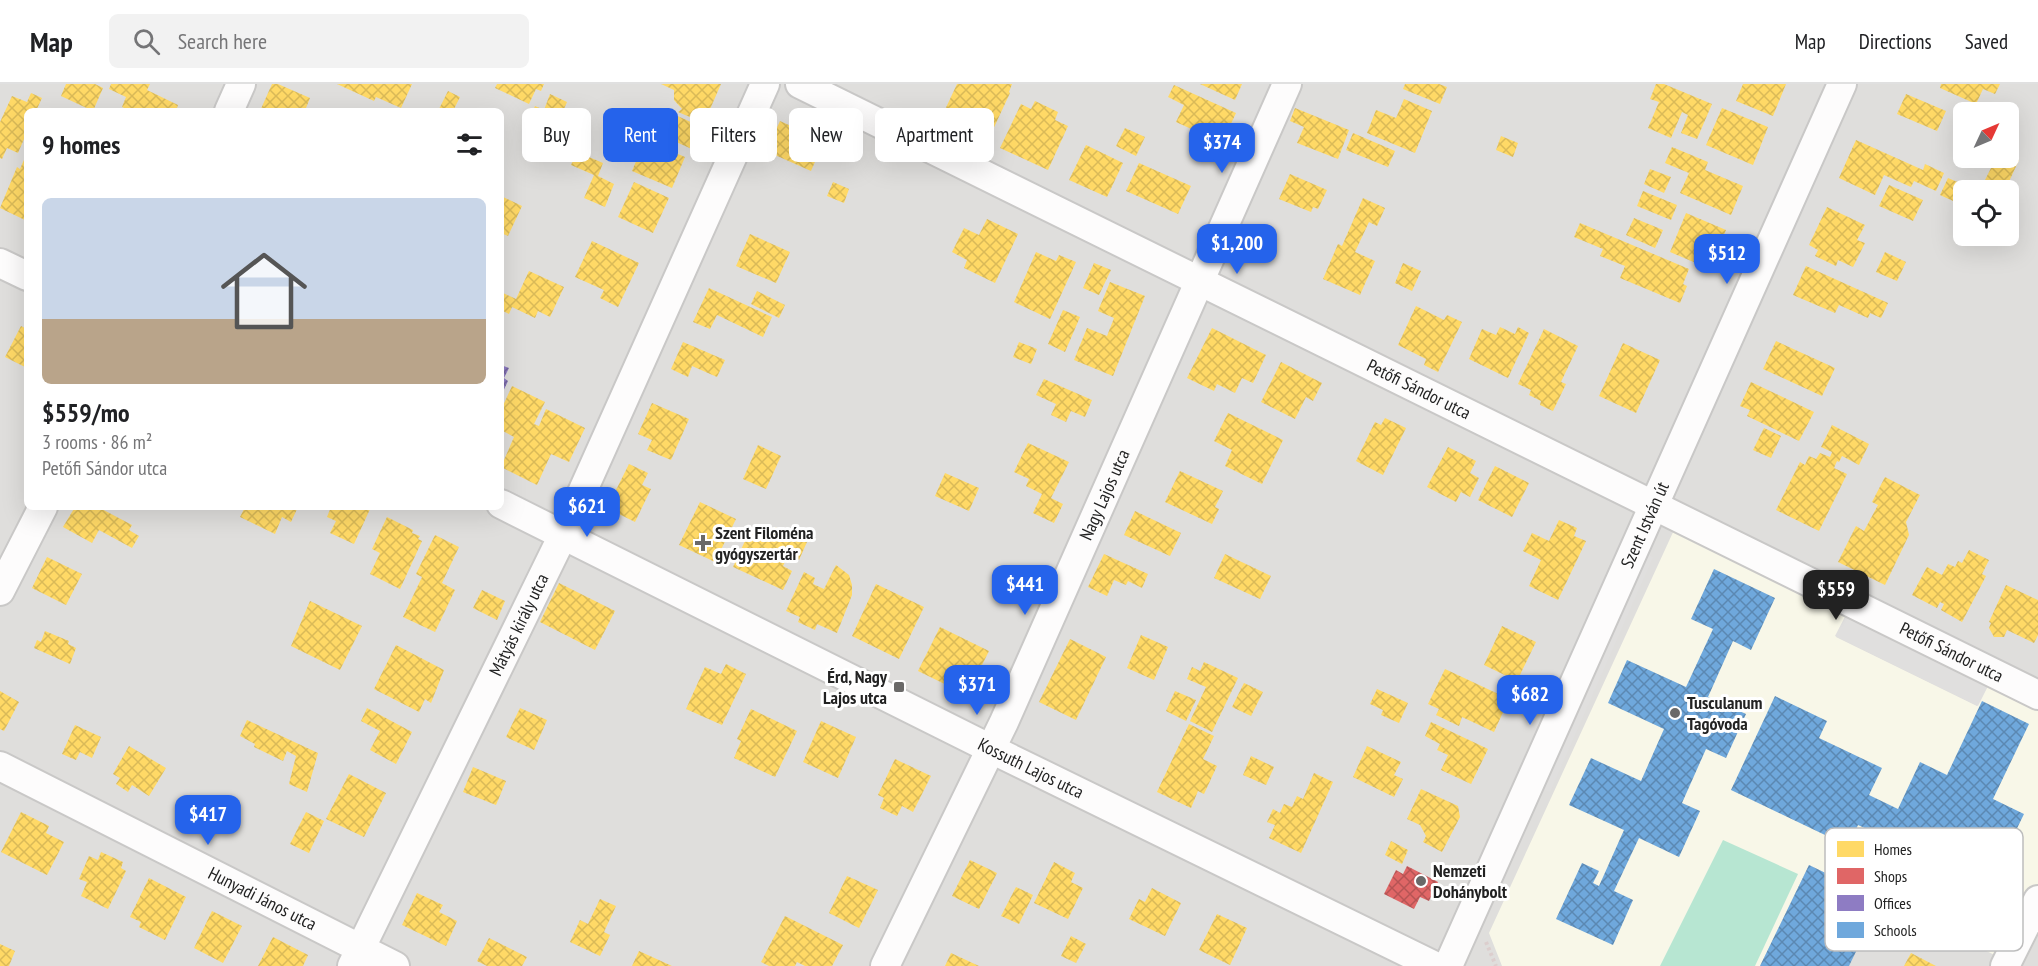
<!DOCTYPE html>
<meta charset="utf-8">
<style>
:root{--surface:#fff;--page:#f2f2f2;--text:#202124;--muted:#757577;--line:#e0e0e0;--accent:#2563eb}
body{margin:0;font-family:"PT Sans Narrow",sans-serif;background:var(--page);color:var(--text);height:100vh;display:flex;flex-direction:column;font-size:22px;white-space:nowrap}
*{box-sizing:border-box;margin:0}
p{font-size:20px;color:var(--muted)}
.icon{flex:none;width:33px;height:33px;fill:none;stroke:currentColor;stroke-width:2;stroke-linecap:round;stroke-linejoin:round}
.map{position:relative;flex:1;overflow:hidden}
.drawer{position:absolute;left:24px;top:24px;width:480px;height:402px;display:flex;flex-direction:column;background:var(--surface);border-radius:9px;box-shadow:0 6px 24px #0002}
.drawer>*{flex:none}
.banner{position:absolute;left:522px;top:24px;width:570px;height:54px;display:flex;gap:12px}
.needle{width:39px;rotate:46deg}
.fabs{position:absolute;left:1953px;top:18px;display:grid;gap:12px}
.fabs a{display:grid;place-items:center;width:66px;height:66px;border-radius:9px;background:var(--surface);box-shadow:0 6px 24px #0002;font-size:30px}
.price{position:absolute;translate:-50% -51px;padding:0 14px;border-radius:12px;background:var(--accent);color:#fff;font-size:20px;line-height:39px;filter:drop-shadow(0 2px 3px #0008)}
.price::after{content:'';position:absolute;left:50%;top:36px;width:18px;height:14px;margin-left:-9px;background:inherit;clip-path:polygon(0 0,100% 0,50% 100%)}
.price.selected{background:#222;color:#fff}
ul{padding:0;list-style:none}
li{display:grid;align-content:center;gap:12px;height:318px;padding:0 18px}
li+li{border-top:2px solid var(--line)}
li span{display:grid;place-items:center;height:186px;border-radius:9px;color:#555}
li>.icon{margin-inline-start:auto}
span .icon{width:108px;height:108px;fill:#fffc;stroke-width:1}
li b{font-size:26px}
h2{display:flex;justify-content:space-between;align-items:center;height:72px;padding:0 18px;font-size:26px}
.chip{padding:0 21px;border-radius:9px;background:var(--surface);box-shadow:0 6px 24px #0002;font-size:21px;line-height:54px}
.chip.selected{background:var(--accent);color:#fff}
header{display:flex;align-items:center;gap:36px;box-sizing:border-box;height:84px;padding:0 30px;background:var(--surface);border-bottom:2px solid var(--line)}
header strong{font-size:28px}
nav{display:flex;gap:33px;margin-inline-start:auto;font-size:21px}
.search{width:420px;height:54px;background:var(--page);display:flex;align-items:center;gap:15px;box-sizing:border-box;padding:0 21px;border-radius:9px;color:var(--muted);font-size:22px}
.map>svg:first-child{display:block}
</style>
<header>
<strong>Map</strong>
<div class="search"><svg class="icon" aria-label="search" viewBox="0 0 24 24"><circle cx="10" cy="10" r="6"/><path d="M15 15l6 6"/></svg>Search here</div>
<nav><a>Map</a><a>Directions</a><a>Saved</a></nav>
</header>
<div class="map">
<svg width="2038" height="882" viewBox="0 0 2038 882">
<defs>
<pattern id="homes-cross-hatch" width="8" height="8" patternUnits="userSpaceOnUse" patternTransform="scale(1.5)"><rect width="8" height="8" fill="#ffd966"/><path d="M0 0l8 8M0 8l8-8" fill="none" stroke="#daba58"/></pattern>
<pattern id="shops-cross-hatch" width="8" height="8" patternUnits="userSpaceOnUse" patternTransform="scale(1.5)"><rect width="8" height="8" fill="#e06666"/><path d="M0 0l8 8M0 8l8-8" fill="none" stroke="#b55454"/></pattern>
<pattern id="offices-cross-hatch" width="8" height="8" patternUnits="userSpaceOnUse" patternTransform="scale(1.5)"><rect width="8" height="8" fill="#8e7cc3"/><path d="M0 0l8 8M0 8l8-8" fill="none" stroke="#74659e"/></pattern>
<pattern id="schools-cross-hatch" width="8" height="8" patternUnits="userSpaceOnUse" patternTransform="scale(1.5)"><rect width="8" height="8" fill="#6fa8dc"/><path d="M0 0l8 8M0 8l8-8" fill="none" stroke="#5b88b2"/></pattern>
</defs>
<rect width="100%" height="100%" fill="#f0eeeb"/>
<path fill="#dfdedc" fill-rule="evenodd" d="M0 0H2038V882H0ZM27 27H501V423H27ZM1964 28H2008V74H1964ZM1964 106H2008V152H1964Z"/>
<path fill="#f8f7e8" d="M1680 433 1852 519 1836 553 1977 622 1994 590 2038 611V816L2007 877 1809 781 1760 882H1502L1489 849Z"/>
<path fill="#b7e6d2" d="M1723 756 1798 790 1755 882H1660Z"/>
<path fill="#e0dfde" d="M1635 466 1653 473 1550 708 1530 699Z
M1852 519 1994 590 1978 622 1835 552Z"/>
<path fill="url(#homes-cross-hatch)" d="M66 0H95L103 4 93 27 61 12Z
M111 0H150L147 6 178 21 176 27H131L122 23 126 13 109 5Z
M272 0H278L310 14 306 24 313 27H260Z
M337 0H412L401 24 376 13 374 17Z
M497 0H544L541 7 536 5 529 20 495 4Z
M661 0H721L704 39 678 28 682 25 674 16V6Z
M957 0H1012L1009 8 1010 9 990 52 943 30Z
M1200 0H1242L1235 16Z
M1405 0H1439L1447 3 1440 20 1403 5Z
M1656 0H1664L1712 20 1697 55 1681 49 1688 31 1682 28 1671 54 1648 44 1659 18 1650 15Z
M1743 0H1786L1773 32 1736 17Z
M1941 0H2000L1995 10 1983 5 1976 20 1940 4Z
M1174 1 1236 29 1222 59 1176 38 1184 21 1168 13Z
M448 7 460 13 453 27 439 25Z
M31 9 42 14 36 27H27V48L18 69 7 64 2 75 0 74V38L12 12 27 18Z
M550 10 567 18 555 46 530 35 535 22 544 26Z
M1906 10 1946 27 1937 47 1897 30Z
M1404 15 1432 27 1415 69 1367 49 1376 26 1396 34Z
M1035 17 1058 28 1055 36 1068 42 1048 86 1000 64 1021 20 1031 25Z
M1295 24 1349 46 1338 75 1297 59 1304 43 1290 37Z
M1722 24 1768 43 1753 81 1706 61Z
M671 29 717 50 707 72 661 51Z
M780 37 824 57 811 87 766 67Z
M1125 44 1145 53 1136 72 1116 62Z
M1353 49 1395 67 1388 83 1346 66Z
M1501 52 1518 59 1513 73 1496 66Z
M645 56 685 73 672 104 632 87Z
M1856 56 1923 86 1925 80 1944 89 1936 107 1914 97 1911 103 1884 91 1875 111 1839 94Z
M1086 61 1123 79 1107 113 1069 96Z
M1672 63 1708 78 1705 86 1743 102 1731 131 1680 109 1689 89 1665 79Z
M577 68 603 79 598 92 614 100 605 123 584 114 594 91 571 81Z
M27 69V137L0 124 17 83 20 85Z
M2008 72 2019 76 2005 106 1984 98 1996 74H2008Z
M1139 79 1191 102 1178 130 1126 107Z
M1650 85 1671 93 1664 109 1644 100Z
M1290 90 1327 106 1318 125 1313 123 1311 128 1279 115Z
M1948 94 1976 106H1964V122L1940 111Z
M634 98 669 114 653 149 618 133Z
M833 98 849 105 844 119 827 112Z
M1889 101 1923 116 1913 137 1879 122Z
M1643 107 1677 121 1671 136 1637 122Z
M501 112 522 122 508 152 501 149Z
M1363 114 1385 124 1377 142 1369 138 1355 168 1375 177 1360 211 1323 195 1338 160 1342 162Z
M1827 123 1865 141 1857 156 1865 159 1853 183 1838 176 1836 182 1815 172 1818 166 1809 161Z
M1686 129 1726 146 1710 185 1670 168Z
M1634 134 1663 146 1655 164 1626 151Z
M987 135 1018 150 995 199 964 184 967 176 952 168 964 144 979 151Z
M1580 139 1689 185 1683 200 1687 202 1680 219 1620 194 1625 182 1600 172 1603 165 1574 153Z
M750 150 790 168 776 199 736 182Z
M592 157 639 179 618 223 600 214 604 206 575 193Z
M1036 168 1056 177 1059 171 1076 178 1050 235 1014 218Z
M1885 168 1906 178 1897 197 1876 188Z
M1094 179 1111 186 1099 211 1083 204Z
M1403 179 1421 187 1412 207 1395 199Z
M1806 182 1888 219 1881 234 1870 229 1868 234 1839 221 1835 229 1793 211Z
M529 187 564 203 550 233 538 227 535 234 512 223 509 230 501 226V208L516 215Z
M1110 198 1145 212 1113 292 1074 276 1087 244 1107 252 1114 234 1098 227Z
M709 204 772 233 763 253 717 231 710 245 693 238Z
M757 207 785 221 779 234 751 220Z
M1416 222 1444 236 1447 231 1462 238 1438 288 1424 281 1426 275 1398 261Z
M1063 226 1080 233 1065 268 1048 260Z
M21 242 27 245V284L5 273Z
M1500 243 1515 250 1518 243 1529 249 1508 294 1469 275 1482 245 1496 251Z
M1212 244 1266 271 1253 299 1242 294 1235 309 1217 300 1214 307 1187 294Z
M1544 245 1578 262 1561 298 1566 300 1553 327 1540 321 1541 317 1529 311 1531 306 1518 300Z
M1776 257 1835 284 1822 312 1763 285Z
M683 258 725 276 717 293 692 282 688 293 671 285Z
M1019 258 1037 265 1031 280 1013 273Z
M1623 259 1660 276 1636 329 1599 312Z
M1281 278 1322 299 1313 317 1306 313 1295 335 1261 318Z
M1044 295 1092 316 1085 333 1071 327 1066 338 1051 331 1056 320 1036 311Z
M1751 298 1814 328 1799 357 1747 332 1750 326 1740 322Z
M512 302 545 318 534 340 539 342 546 325 585 344 569 378 551 370 537 401 501 383 514 353 501 346V326Z
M652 319 689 335 671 376 647 366 652 356 638 350Z
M1228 329 1283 356 1262 400 1225 382 1232 366 1214 357Z
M1385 334 1406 344 1383 391 1356 377 1375 338 1381 341Z
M1832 341 1869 360 1859 381 1842 372 1839 378 1837 377 1834 384 1847 390 1819 447 1776 426 1800 378 1805 381 1809 372 1816 375 1820 369 1830 373 1832 368 1821 363Z
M1764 344 1781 352 1771 374 1753 366Z
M1028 359 1069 378 1051 414 1063 420 1054 439 1033 429 1042 410 1026 402 1029 395 1014 388Z
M758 361 781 372 766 405 743 395Z
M1448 363 1476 377 1470 389 1479 394 1470 413 1461 408 1456 418 1427 403Z
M629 380 648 389 642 401 651 405 635 438 607 424Z
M1495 382 1529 399 1512 433 1478 416Z
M1180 387 1223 407 1215 423 1219 425 1212 440 1165 418Z
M945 389 979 404 969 427 935 412Z
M1885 393 1920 411 1906 438 1909 451 1885 501 1838 478 1856 442 1864 447 1878 421 1872 418Z
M700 418 736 435 715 478 679 461Z
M75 423H98L132 441 129 446 139 452 132 464 99 446 92 459 63 443Z
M245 423H298L291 438 282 433 275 450 240 433Z
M331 423H371L354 460 330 449 336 437 327 433Z
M1135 427 1181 449 1170 472 1124 451Z
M387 433 413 446 412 449 420 452 418 455 422 457 400 505 370 490 380 469 372 465Z
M1559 436 1577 444 1574 452 1586 457 1558 516 1529 502 1541 476 1523 467 1532 449 1549 457Z
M775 443 807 458 799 476 788 471 783 482 792 487 783 506 733 483 750 446 769 455Z
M435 451 459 463 442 499 455 506 435 548 403 533 422 493 416 490Z
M1969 466 1989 476 1982 490 1986 492 1962 538 1941 526 1944 520 1940 518 1937 524 1912 511 1927 483 1942 491 1948 480 1955 483 1958 477 1962 479Z
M1104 470 1148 490 1142 504 1128 497 1126 501 1114 496 1107 512 1088 503Z
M1225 470 1271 492 1260 515 1214 494Z
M47 473 82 490 66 521 32 504Z
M836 481 849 491 852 501V511L837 549 817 540 815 546 798 538 800 533 786 527 804 488 815 494 813 500 824 505Z
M559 499 615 527 595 566 540 538Z
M876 500 924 523 899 575 852 552Z
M2006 501 2038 516V551L2034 559 2007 546 2004 553H1994L1989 544 1991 539 1989 538Z
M482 506 505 517 497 536 473 524Z
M310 517 362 542 340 586 291 562Z
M1502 542 1536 558 1517 597 1484 581Z
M940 543 989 567 967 611 918 587Z
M45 547 69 557 68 560 76 564 70 580 34 564 37 556 41 558Z
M1141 551 1168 563 1154 596 1127 584Z
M1070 555 1106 573 1076 636 1039 618Z
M396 561 444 586 431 619 425 615 419 628 374 605Z
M1204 578 1238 594 1212 648 1190 637 1206 603 1187 595 1192 583 1200 587Z
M726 580 746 590 722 641 686 625 705 583 721 590Z
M1445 585 1509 615 1494 648 1462 633 1459 642 1436 631 1439 625 1428 620Z
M1244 599 1263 608 1251 632 1232 623Z
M1377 605 1408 619 1399 639 1381 631 1383 626 1370 620Z
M0 607 19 618 4 647 0 645Z
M1175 607 1196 616 1186 637 1166 627Z
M367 624 412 648 396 680 370 666 380 647 361 637Z
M520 624 547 636 534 666 506 653Z
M751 625 797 647 775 693 734 674 741 657 737 655Z
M247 636 318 669 307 708 289 700 296 672 287 667 283 677 254 663 255 660 240 652Z
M821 637 856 653 838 694 803 678Z
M1431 638 1488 665 1471 700 1441 686 1448 671 1437 666 1440 660 1425 652Z
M1189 640 1214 652 1203 675 1217 682 1204 710 1198 707 1191 724 1157 708Z
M75 641 101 653 92 674 80 668 76 676 62 670Z
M129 662 166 684 149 712 132 701 128 708 116 700 120 694 113 690Z
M1367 662 1401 678 1394 691 1403 695 1394 713 1353 693Z
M1251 672 1274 683 1266 701 1243 691Z
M895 675 931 692 913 728 902 722 897 732 880 724 884 714 878 711Z
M473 683 506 697 496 721 463 708Z
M1314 689 1333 698 1301 769 1269 754 1275 741 1267 738 1273 725 1280 729 1284 720 1292 723 1297 712 1303 715Z
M349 690 386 709 364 753 326 735Z
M1421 705 1458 722 1460 733 1442 768 1423 758 1426 752 1420 741 1407 735Z
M21 728 49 742 46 749 64 758 47 791 1 768Z
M306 728 324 737 309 769 290 760Z
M1391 757 1408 766 1402 780 1385 771Z
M101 768 123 778 121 784 126 787 108 825 81 812 87 798 79 795 89 772 98 776Z
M970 776 997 789 979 825 952 812Z
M1054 778 1075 789 1071 798 1083 804 1068 835 1034 819Z
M847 792 878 806 859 844 829 829Z
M149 794 186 813 165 856 139 843 141 838 130 833Z
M1016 803 1033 811 1019 840 1001 832Z
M1152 804 1181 819 1165 852 1129 835 1139 815 1145 818Z
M417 809 443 821 439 828 457 837 446 862 402 841Z
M600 815 616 822 604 848 610 851 600 872 570 858 580 836 588 840Z
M212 827 242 842 223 879 194 864Z
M1217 830 1247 844 1230 881 1199 866Z
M785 832 843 861 832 882H805L797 878 795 882H769L761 878Z
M1071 852 1086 860 1076 879 1061 872Z
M273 853 308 871 303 882H258Z
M489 854 527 873 522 882H487L477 877Z
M0 860 15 867 9 882H0Z
M639 867 672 882H632Z
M951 869 979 882H945Z
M1911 869 1936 882H1904Z"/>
<path fill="url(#shops-cross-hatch)" d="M1407 782 1438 798 1429 817 1420 813 1414 825 1384 810 1396 786 1403 790Z"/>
<path fill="url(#offices-cross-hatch)" d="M501 281 509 284 504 294 508 297 501 312Z"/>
<path fill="url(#schools-cross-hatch)" d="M1714 485 1775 514 1751 566 1733 557 1708 613 1746 630 1726 674 1706 665 1682 719 1700 727 1679 773 1639 754 1614 807 1633 816 1613 861 1556 835 1582 779 1599 787 1593 799 1599 802 1624 746 1569 721 1591 674 1641 697 1664 645 1608 619 1627 576 1686 603 1713 545 1691 535Z
M1775 612 1827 637 1819 654 1882 684 1869 711 1898 725 1920 678 1947 691 1982 617 2029 640 1993 715 2024 730 1967 847 1861 796 1882 752 1858 741 1848 762 1731 706Z
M1809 781 1881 816 1849 882H1760Z"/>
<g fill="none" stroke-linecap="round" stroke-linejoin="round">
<g stroke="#c9c8c7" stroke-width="32">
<g id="minor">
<path id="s1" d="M800 0 2038 611"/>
<path d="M229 27 241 0"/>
<path d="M0 179 27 192"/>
<path id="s2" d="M501 420 991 665 1435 882"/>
<path d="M0 507 43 423"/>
<path id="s3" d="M0 682 395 882"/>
<path id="s4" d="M352 882 563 451 765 0"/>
<path id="s5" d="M885 882 1004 638 1287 0"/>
<path id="s6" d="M1448 882 1842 0"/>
<path d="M2005 882 2038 816"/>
</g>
</g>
<path stroke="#dccecd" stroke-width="4" stroke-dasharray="3 3" stroke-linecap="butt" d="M1486 858 1496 882"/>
<use href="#minor" stroke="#fdfcfc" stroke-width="28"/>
</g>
<g fill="#6a6968" stroke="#fff" stroke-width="2">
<path d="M700 450h6v6h6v6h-6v6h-6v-6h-6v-6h6z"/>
<rect x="893" y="597" width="12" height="12" rx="3"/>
<circle cx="1675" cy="629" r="6"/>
<circle cx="1421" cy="797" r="6"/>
</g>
<g text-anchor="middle" stroke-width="6" stroke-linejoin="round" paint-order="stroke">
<g font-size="18" fill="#222" stroke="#fff">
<text dy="6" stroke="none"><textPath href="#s1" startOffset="690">Petőfi Sándor utca</textPath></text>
<text dy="6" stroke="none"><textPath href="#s5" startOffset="520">Nagy Lajos utca</textPath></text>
<text dy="6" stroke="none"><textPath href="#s6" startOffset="483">Szent István út</textPath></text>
<text dy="6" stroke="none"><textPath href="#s4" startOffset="380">Mátyás király utca</textPath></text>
<text dy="6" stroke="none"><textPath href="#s1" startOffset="1284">Petőfi Sándor utca</textPath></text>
<text dy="6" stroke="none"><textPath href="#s2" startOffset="592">Kossuth Lajos utca</textPath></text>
<text dy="6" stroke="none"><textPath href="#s3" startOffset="294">Hunyadi János utca</textPath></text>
</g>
<g font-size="18" font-weight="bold" fill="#222" stroke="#fff" text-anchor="start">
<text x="715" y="455">Szent Filoména<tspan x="715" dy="21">gyógyszertár</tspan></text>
<text x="887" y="599" text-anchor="end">Érd, Nagy<tspan x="887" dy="21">Lajos utca</tspan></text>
<text x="1687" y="625">Tusculanum<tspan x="1687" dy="21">Tagóvoda</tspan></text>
<text x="1433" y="793">Nemzeti<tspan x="1433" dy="21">Dohánybolt</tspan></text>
</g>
</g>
<rect x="1825" y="744" width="198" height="123" rx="9" fill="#fff" stroke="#bdbdbd" stroke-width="1.5"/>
<rect x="1837" y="757" width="27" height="16" fill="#ffd966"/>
<rect x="1837" y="784" width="27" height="16" fill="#e06666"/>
<rect x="1837" y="811" width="27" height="16" fill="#8e7cc3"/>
<rect x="1837" y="838" width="27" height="16" fill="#6fa8dc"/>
<g font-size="16" fill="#222">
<text x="1874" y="771">Homes</text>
<text x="1874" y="798">Shops</text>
<text x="1874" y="825">Offices</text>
<text x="1874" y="852">Schools</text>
</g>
</svg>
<div class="fabs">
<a><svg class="needle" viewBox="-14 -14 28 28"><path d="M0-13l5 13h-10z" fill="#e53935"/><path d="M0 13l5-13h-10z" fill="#757577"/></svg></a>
<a><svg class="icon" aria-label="locate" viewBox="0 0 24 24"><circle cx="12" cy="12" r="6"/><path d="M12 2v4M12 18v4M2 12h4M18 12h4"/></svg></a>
</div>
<b class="price" style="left:1222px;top:90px">$374</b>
<b class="price" style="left:1237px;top:191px">$1,200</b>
<b class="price" style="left:1727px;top:201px">$512</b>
<b class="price" style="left:587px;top:454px">$621</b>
<b class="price" style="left:1025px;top:532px">$441</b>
<b class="price selected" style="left:1836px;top:537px">$559</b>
<b class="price" style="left:977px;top:632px">$371</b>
<b class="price" style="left:1530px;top:642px">$682</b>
<b class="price" style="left:208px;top:762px">$417</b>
<div class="banner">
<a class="chip">Buy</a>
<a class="chip selected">Rent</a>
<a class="chip">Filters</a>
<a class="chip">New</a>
<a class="chip">Apartment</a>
</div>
<section class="drawer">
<h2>9 homes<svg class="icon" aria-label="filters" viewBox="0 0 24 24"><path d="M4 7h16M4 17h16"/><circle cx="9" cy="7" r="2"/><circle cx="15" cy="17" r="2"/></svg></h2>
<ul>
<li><span style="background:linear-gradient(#c9d6e8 65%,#b9a48a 0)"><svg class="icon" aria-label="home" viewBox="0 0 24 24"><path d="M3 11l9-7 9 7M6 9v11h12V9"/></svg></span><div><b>$559/mo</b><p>3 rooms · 86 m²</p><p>Petőfi Sándor utca</p></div></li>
</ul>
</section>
</div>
